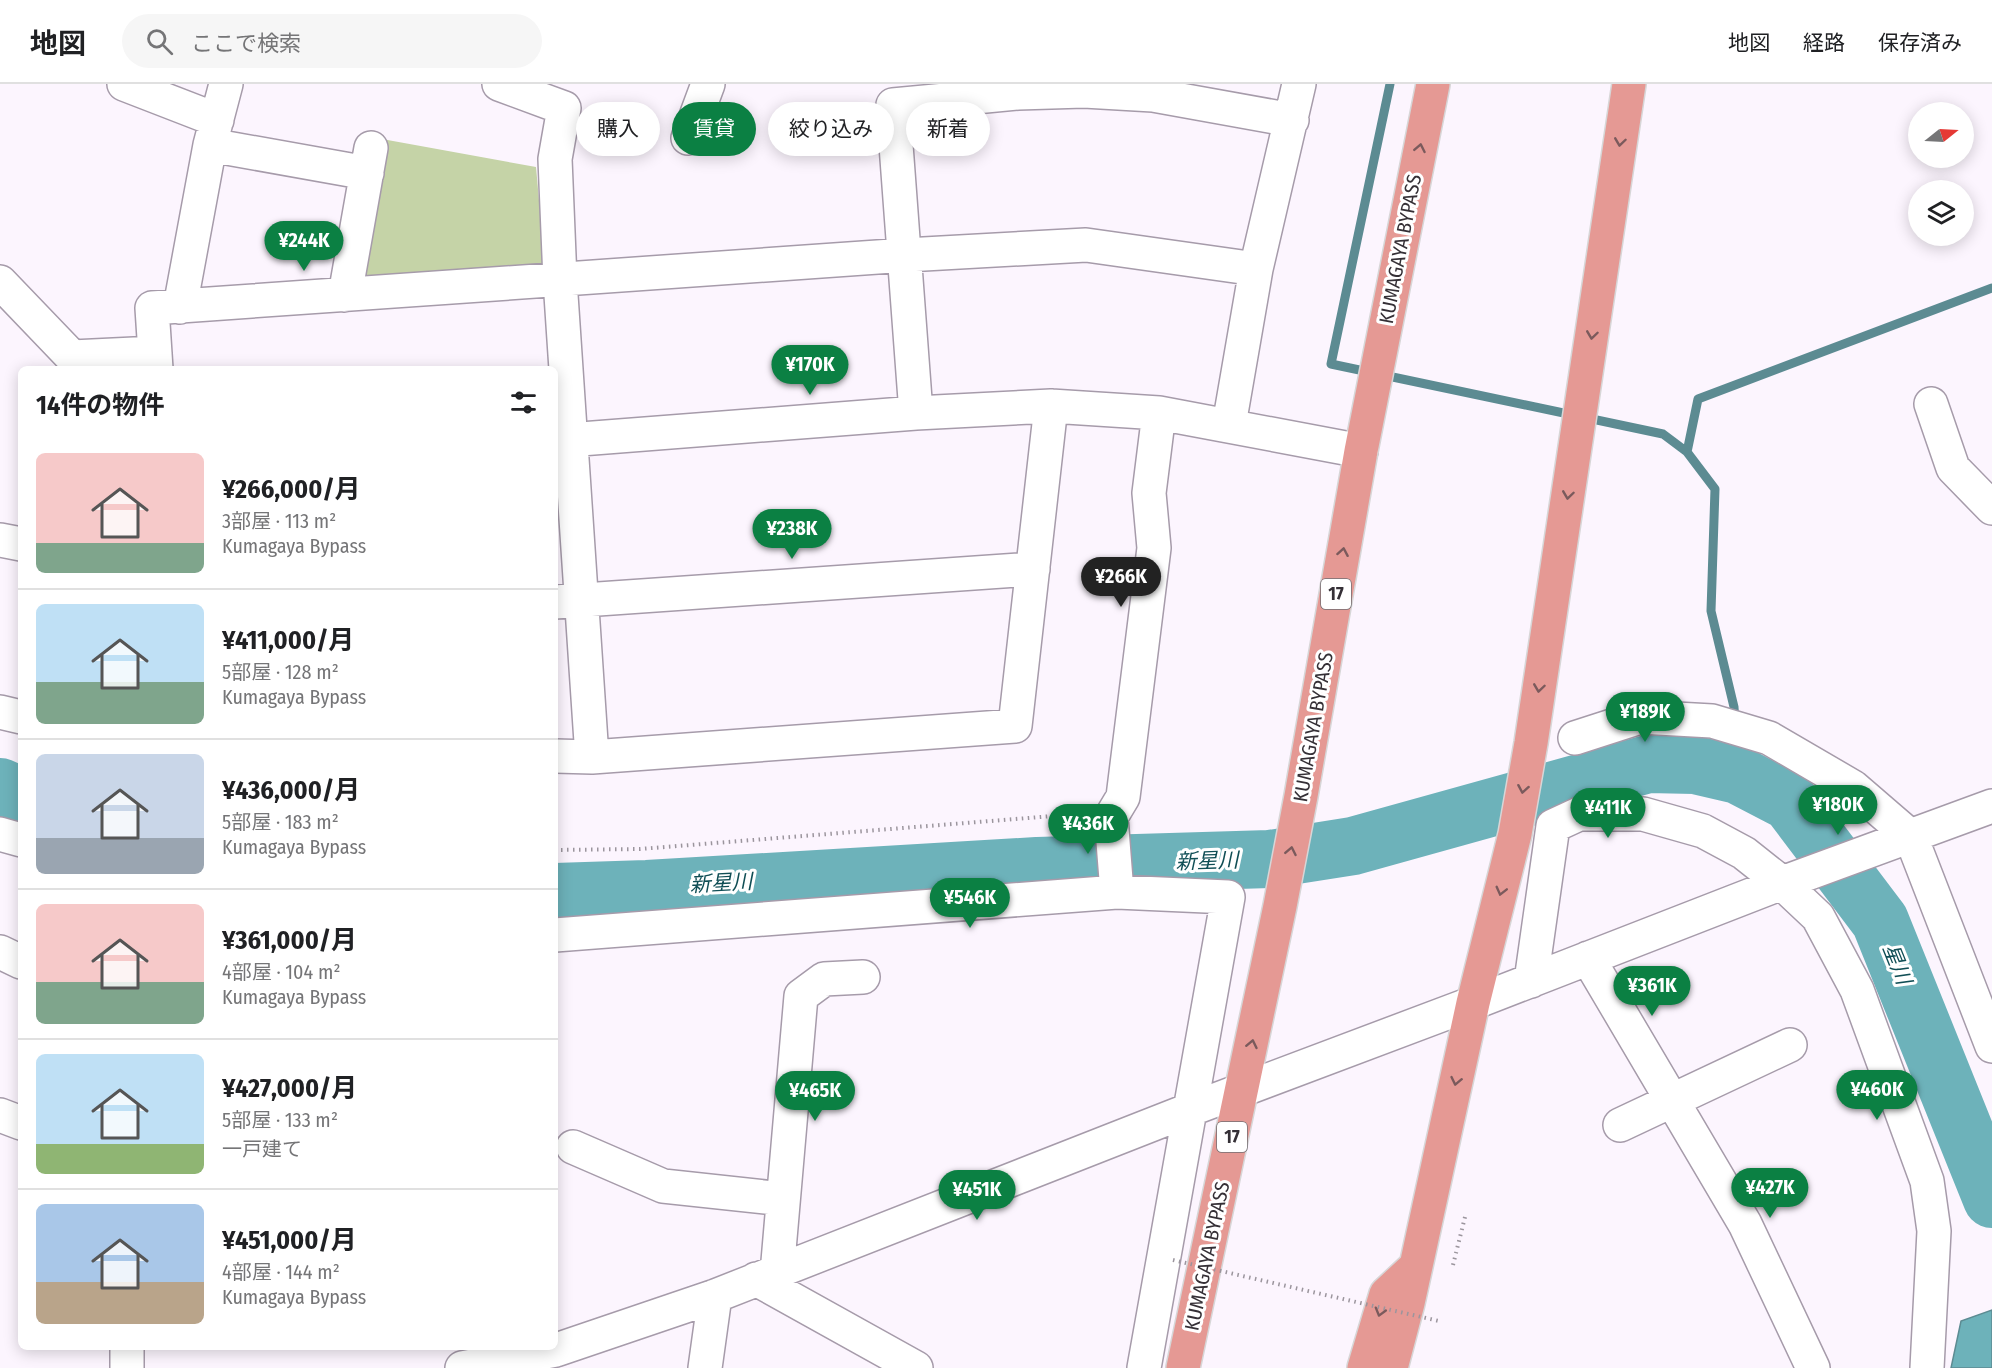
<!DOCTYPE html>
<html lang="ja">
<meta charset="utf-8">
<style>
:root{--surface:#fff;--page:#f6f6f6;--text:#202124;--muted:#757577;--line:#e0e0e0;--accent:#0b8043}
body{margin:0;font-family:"Fira Sans Condensed","Noto Sans JP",sans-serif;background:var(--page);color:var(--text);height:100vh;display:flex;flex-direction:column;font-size:22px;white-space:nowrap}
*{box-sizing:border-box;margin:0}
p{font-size:20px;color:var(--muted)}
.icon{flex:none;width:33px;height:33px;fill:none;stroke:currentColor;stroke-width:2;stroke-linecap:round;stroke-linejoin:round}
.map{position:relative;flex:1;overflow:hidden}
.sheet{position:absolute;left:18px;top:282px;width:540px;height:984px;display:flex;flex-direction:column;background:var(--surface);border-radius:9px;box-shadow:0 3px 15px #0003}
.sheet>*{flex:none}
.top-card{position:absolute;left:576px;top:18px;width:570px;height:54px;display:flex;gap:12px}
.needle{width:39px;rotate:72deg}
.buttons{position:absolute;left:1908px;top:18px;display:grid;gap:12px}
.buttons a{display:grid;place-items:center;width:66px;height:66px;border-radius:50%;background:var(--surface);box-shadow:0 3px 15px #0003;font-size:30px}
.price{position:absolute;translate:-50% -51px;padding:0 14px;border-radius:21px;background:var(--accent);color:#fff;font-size:20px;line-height:39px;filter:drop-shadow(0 2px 3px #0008)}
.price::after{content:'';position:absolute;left:50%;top:36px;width:18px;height:14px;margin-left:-9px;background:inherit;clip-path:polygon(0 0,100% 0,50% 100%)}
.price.active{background:#222;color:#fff}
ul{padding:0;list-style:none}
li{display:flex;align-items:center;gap:18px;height:150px;padding:0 18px}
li+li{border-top:2px solid var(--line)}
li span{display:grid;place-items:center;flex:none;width:168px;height:120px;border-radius:9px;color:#555}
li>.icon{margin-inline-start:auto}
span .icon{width:72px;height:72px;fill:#fffc;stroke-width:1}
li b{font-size:26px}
h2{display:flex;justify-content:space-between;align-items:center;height:72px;padding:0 18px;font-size:26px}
.chip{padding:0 21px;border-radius:27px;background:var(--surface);box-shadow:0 3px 15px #0003;font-size:21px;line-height:54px}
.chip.active{background:var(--accent);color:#fff}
header{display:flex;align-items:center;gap:36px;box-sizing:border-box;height:84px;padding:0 30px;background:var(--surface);border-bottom:2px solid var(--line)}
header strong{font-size:28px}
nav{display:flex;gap:33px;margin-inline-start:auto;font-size:21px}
.search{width:420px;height:54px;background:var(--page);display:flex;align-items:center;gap:15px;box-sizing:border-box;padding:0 21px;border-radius:33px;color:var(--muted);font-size:22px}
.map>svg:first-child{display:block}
</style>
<header>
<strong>地図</strong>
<div class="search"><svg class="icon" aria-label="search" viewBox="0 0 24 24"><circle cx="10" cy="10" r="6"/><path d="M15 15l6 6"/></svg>ここで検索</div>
<nav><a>地図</a><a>経路</a><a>保存済み</a></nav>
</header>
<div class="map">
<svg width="1992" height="1284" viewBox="0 0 1992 1284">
<rect width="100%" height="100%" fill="#fcf5fe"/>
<path fill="#c5d3a7" d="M382 55 536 83 545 182 357 195Z"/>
<path fill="#6db2ba" stroke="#5c8b92" stroke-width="1.5" d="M1992 1226V1284H1951L1961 1237Z"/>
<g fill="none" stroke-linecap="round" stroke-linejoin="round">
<path stroke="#5c8b92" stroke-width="9" d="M1390 0 1331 280 1663 350 1687 368 1715 405 1711 527 1734 623 1735 638
M1687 368 1698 315 1992 204
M1736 652 1738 691"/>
<path stroke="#6db2ba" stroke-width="58" d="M0 703 21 712
M555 808 647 805 1037 782 1270 775 1353 762 1648 680 1695 681 1738 691 1790 718 1880 837 1992 1115"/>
<g stroke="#a69baa" stroke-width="36">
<path id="minor" d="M124 0 217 36
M499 0 564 24 555 75 560 196 592 673
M1018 9 1084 7 1153 11 1292 36
M688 54 708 0
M210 61 367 89
M0 198 72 273 155 269
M345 211 371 64
M180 223 210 61 226 0
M156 285 152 224 906 171 1086 161 1256 185
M1931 320 1953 384 1992 424
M916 329 893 21 1018 9 1019 0
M1229 341 1256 185 1299 0
M555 357 916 329 1051 322 1159 329 1361 367
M0 456 21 460
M555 518 1033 485
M0 628 21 633
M1575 654 1640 633 1712 637 1769 654 1853 703 1911 753 1992 962
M555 672 592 673 1015 642 1051 322
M0 750 21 756
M1117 808 1111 733 1123 713 1154 464 1149 409 1159 329
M555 851 1117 808 1228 813 1144 1284
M0 868 21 878
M1588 874 1745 1140 1813 1284
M1531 897 1553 742 1579 730H1643L1703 747 1744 769 1782 799 1818 833 1857 906 1927 1097 1934 1147 1927 1284
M0 1031 21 1039
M1620 1041 1790 961
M573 1063 663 1102 783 1115
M777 1189 801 912 824 895 863 893
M756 1195 916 1284
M127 1284V1263
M462 1284 556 1266 715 1212 1189 1026 1473 919 1782 799 1992 722
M705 1284 715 1212"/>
</g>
<g stroke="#d7d6d7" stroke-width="36">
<path id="highway" d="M1183 1284 1280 822 1301 712 1361 367 1433 0
M1364 1284 1386 1210 1415 1183
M1391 1284 1408 1219 1473 919 1515 750 1531 659 1629 0"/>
</g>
<path stroke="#9b959d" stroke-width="4" stroke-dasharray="1.5 4.5" stroke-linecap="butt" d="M555 766 640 765 1078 730
M1453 1181 1465 1133"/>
<use href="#minor" stroke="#fff" stroke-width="33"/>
<use href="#highway" stroke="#e59994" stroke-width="33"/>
<path stroke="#9b959d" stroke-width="4" stroke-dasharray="1.5 4.5" stroke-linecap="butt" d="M1173 1176 1439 1237"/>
</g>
<defs><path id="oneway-chevron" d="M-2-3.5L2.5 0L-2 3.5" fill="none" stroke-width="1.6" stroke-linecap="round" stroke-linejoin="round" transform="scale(1.5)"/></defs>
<g stroke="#7b5a5c">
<use href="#oneway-chevron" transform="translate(1620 58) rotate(98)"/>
<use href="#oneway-chevron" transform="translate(1420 64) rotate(-79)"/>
<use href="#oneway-chevron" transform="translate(1592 251) rotate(98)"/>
<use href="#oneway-chevron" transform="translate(1568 411) rotate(98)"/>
<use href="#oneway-chevron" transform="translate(1343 468) rotate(-80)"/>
<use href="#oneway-chevron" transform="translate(1539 604) rotate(98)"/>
<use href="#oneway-chevron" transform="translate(1523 705) rotate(100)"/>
<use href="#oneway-chevron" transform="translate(1291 767) rotate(-79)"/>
<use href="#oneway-chevron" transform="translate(1501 807) rotate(104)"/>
<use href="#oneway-chevron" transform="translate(1252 960) rotate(-78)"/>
<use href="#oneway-chevron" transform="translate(1456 997) rotate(102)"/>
<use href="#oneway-chevron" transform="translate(1380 1228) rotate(106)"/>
</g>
<g text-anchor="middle" stroke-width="6" stroke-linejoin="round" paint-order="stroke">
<g fill="#fff" stroke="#726e72" stroke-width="1.5">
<rect x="1321" y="495" width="30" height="30" rx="4.5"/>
<rect x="1217" y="1038" width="30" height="30" rx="4.5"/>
</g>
<g font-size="18" font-weight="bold" fill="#353036">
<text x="1336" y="516">17</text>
<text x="1232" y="1059">17</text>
</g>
<g font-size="20" fill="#353036" stroke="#fff">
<text transform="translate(1400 165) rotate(-79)" y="7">KUMAGAYA BYPASS</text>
<text transform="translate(1313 643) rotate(-80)" y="7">KUMAGAYA BYPASS</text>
<text transform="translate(1207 1172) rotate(-78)" y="7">KUMAGAYA BYPASS</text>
</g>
<g font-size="21" font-style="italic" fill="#104e55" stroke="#fff">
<text transform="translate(1207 777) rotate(-2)" y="7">新星川</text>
<text transform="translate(721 799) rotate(-3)" y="7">新星川</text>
<text transform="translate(1897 880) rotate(68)" y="7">星川</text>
</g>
</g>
</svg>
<div class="buttons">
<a><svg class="needle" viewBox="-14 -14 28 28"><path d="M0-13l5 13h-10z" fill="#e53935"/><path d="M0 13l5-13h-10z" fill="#757577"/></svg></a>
<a><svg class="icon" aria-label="layers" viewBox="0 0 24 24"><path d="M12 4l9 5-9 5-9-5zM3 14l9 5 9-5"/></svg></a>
</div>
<b class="price" style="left:304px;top:188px">¥244K</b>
<b class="price" style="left:810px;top:312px">¥170K</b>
<b class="price" style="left:792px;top:476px">¥238K</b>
<b class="price active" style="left:1121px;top:524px">¥266K</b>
<b class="price" style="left:1645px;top:659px">¥189K</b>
<b class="price" style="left:1838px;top:752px">¥180K</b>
<b class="price" style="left:1608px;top:755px">¥411K</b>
<b class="price" style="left:1088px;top:771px">¥436K</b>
<b class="price" style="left:970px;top:845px">¥546K</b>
<b class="price" style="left:1652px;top:933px">¥361K</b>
<b class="price" style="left:1877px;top:1037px">¥460K</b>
<b class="price" style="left:815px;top:1038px">¥465K</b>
<b class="price" style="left:1770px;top:1135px">¥427K</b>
<b class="price" style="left:977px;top:1137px">¥451K</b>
<div class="top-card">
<a class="chip">購入</a>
<a class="chip active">賃貸</a>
<a class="chip">絞り込み</a>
<a class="chip">新着</a>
</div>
<section class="sheet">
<h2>14件の物件<svg class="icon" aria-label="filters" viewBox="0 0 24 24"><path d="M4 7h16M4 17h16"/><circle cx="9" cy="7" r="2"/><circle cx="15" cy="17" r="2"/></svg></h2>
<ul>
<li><span style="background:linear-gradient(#f6c9c9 75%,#7fa58c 0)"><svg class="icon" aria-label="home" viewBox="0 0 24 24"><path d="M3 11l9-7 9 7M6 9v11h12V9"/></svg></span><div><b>¥266,000/月</b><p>3部屋 · 113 m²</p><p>Kumagaya Bypass</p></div></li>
<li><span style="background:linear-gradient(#bfe0f5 65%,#7fa58c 0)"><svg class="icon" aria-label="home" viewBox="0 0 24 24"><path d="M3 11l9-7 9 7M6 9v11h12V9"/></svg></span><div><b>¥411,000/月</b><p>5部屋 · 128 m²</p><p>Kumagaya Bypass</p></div></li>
<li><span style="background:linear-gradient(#c9d6e8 70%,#9aa5b1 0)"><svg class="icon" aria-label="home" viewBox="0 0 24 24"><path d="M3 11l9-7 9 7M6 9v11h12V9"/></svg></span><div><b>¥436,000/月</b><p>5部屋 · 183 m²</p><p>Kumagaya Bypass</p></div></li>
<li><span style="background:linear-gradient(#f6c9c9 65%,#7fa58c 0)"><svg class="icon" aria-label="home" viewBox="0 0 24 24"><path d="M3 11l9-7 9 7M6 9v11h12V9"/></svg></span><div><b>¥361,000/月</b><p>4部屋 · 104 m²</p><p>Kumagaya Bypass</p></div></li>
<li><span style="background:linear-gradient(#bfe0f5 75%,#8fb573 0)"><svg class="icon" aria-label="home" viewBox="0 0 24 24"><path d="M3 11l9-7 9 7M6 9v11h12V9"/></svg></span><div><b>¥427,000/月</b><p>5部屋 · 133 m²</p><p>一戸建て</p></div></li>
<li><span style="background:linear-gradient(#a9c7e8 65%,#b9a48a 0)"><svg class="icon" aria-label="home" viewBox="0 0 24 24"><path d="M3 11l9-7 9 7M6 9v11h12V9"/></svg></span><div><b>¥451,000/月</b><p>4部屋 · 144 m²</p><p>Kumagaya Bypass</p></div></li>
</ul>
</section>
</div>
